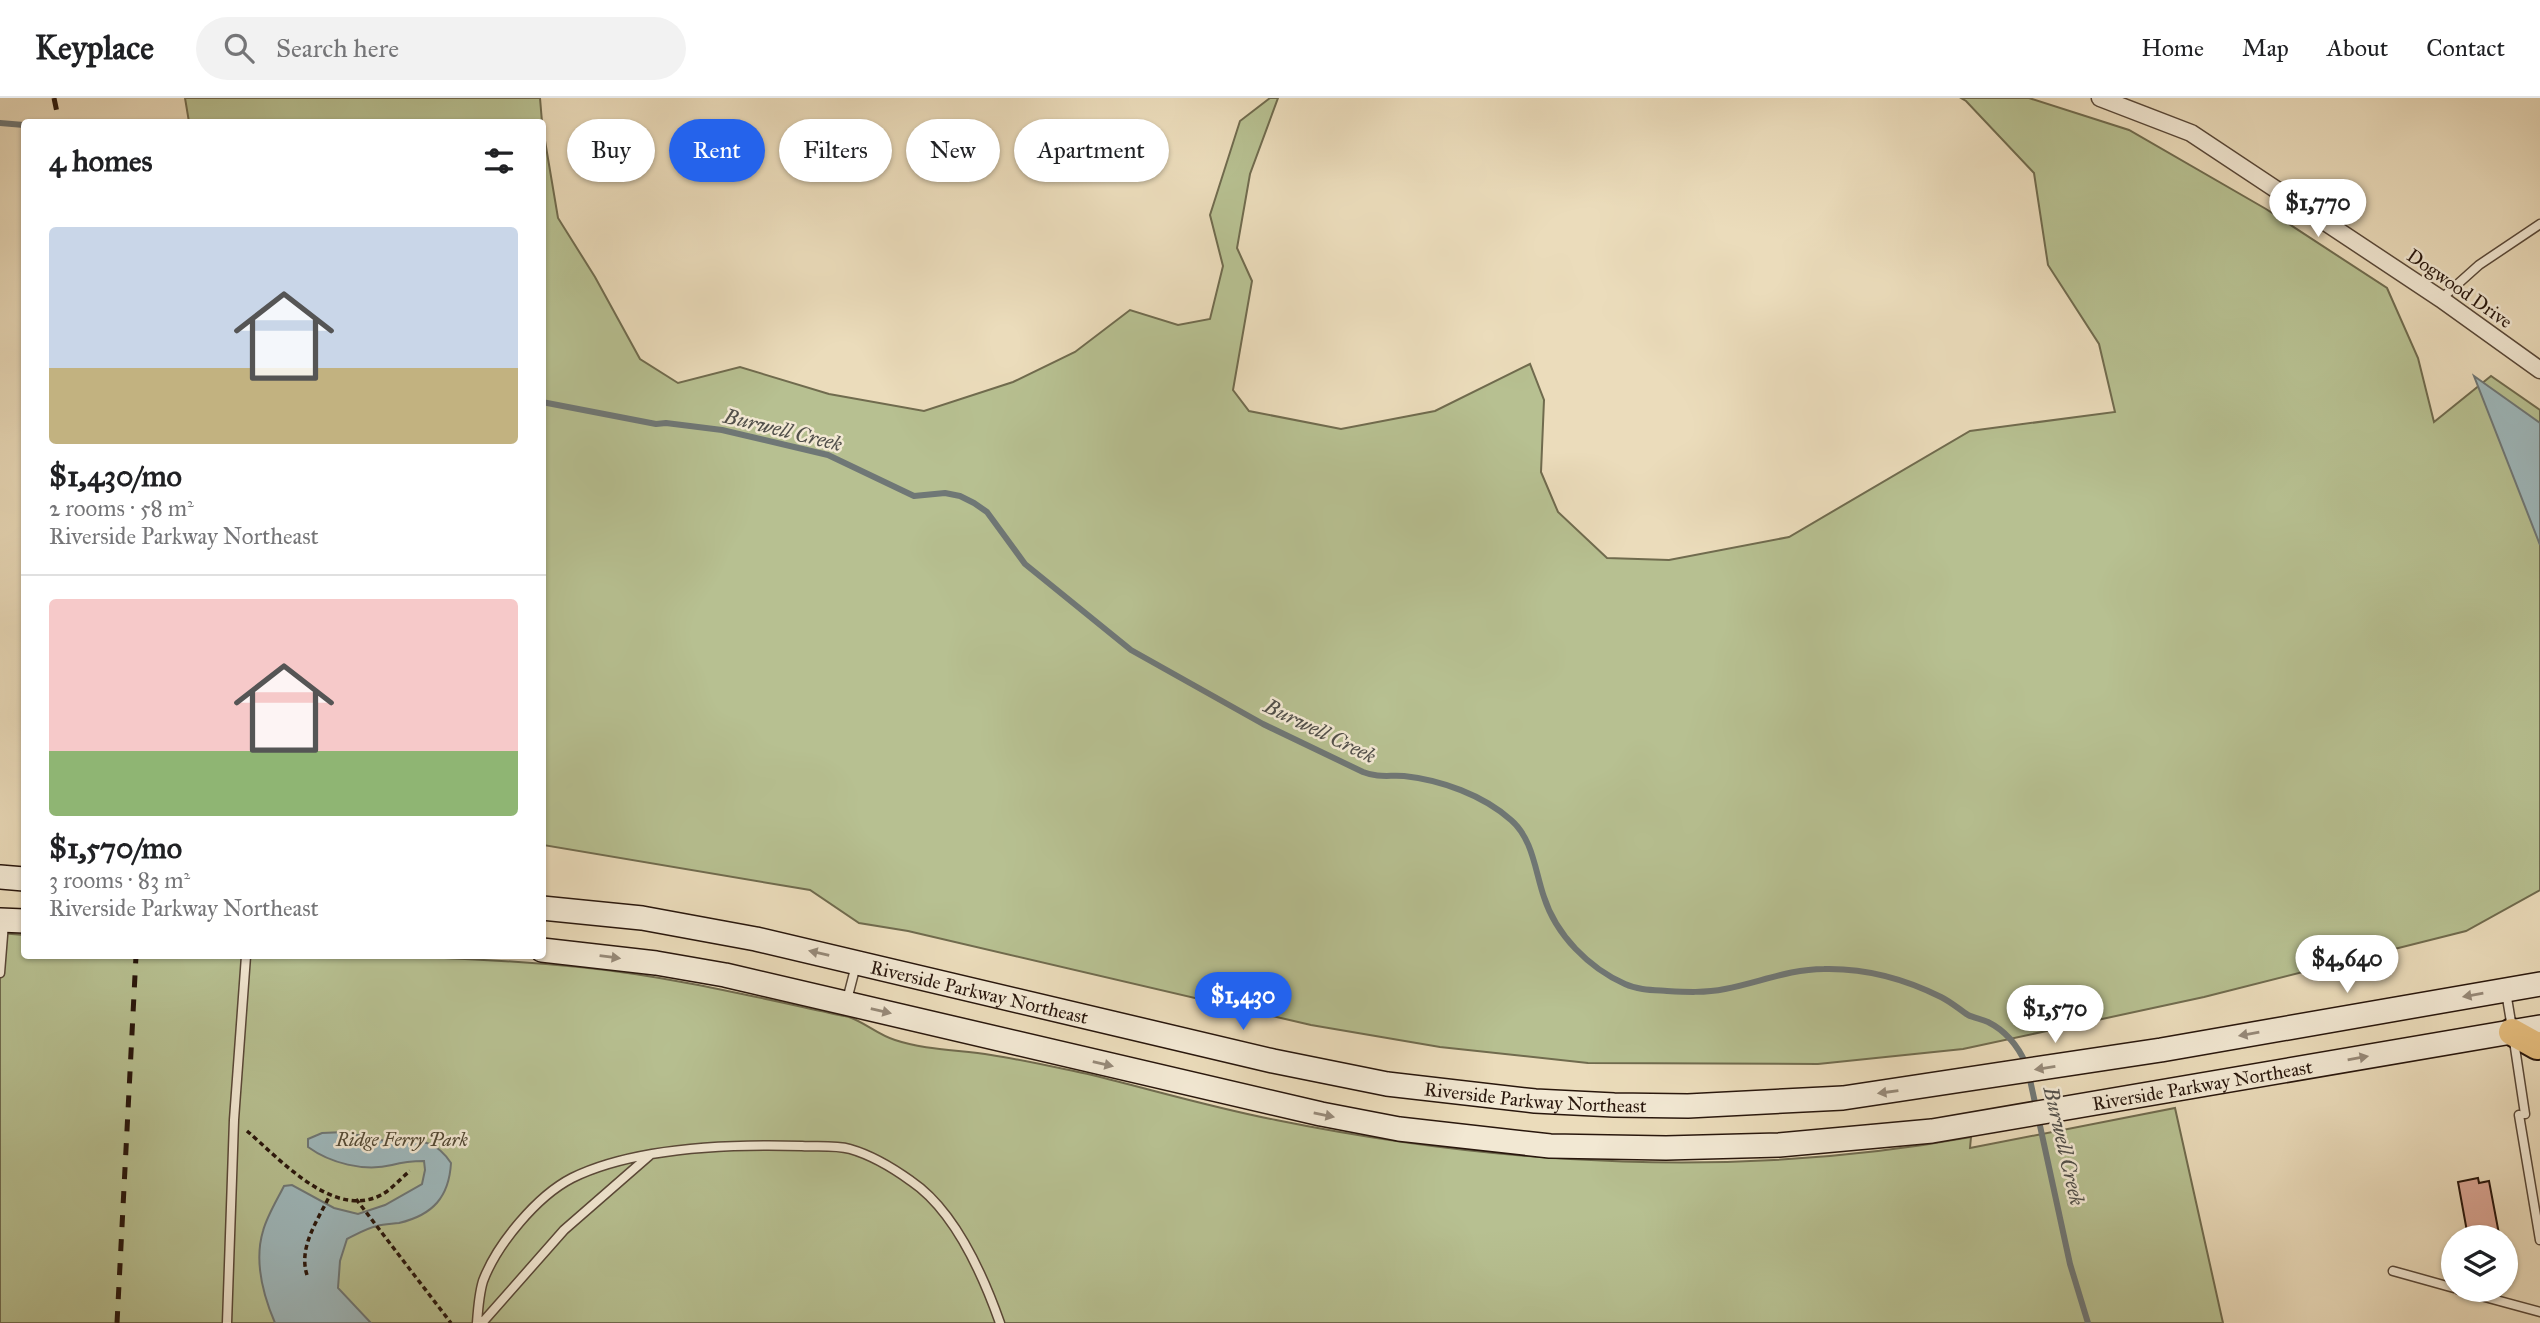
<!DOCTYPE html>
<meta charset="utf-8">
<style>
:root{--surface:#fff;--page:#f2f2f2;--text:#202124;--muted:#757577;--line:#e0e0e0;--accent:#2563eb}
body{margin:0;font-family:"IM FELL Great Primer",serif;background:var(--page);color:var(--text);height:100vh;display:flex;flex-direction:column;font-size:26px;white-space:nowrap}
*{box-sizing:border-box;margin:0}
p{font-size:23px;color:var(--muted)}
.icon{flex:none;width:38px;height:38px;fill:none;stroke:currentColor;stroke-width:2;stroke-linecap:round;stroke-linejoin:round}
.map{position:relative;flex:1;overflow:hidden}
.panel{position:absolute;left:21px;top:21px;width:525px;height:840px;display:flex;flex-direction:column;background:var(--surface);border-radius:7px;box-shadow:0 2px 5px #0004}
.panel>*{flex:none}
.guide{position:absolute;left:567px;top:21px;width:665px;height:63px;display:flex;gap:14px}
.tools{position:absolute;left:2441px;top:1127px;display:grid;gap:14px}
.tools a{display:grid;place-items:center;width:77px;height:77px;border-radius:50%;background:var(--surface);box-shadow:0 2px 5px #0004;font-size:35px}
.price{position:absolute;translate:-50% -60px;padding:0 16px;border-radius:24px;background:#fff;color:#222;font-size:23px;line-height:46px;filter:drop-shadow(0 2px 4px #0008)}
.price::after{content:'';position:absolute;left:50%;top:42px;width:21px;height:16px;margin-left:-10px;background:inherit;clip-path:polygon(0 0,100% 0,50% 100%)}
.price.on{background:var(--accent);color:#fff}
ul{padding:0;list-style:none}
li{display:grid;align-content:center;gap:14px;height:371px;padding:0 28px}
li+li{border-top:2px solid var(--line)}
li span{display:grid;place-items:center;height:217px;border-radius:7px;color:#555}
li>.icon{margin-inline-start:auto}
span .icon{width:126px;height:126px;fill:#fffc;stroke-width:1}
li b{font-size:30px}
h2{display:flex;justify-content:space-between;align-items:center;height:84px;padding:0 28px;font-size:30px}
.chip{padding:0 24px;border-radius:32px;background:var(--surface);box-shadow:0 2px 5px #0004;font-size:24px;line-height:63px}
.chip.on{background:var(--accent);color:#fff}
header{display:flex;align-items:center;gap:42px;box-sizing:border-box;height:98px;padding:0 35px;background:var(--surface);border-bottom:2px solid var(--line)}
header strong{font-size:33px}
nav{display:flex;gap:38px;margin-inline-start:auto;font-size:24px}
.search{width:490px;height:63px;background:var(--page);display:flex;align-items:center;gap:18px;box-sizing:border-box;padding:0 24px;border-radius:38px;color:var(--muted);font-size:26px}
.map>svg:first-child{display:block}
</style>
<header>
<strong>Keyplace</strong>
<div class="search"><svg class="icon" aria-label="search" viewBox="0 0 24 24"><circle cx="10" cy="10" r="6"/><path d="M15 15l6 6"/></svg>Search here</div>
<nav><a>Home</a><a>Map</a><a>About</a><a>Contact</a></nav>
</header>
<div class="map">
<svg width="2540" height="1225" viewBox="0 0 2540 1225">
<rect width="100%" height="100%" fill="#ebdcbb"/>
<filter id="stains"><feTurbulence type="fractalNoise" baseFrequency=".00286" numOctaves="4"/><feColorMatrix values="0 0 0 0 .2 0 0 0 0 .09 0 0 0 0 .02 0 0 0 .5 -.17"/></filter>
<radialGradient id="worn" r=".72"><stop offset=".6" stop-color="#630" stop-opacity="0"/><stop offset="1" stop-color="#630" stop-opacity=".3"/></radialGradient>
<path fill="#b7c091" stroke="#706b4e" stroke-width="2" d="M185 0H540L542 24H189Z
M1270 0H1278L1250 76 1237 150 1252 183 1233 292 1249 313 1341 331 1435 313 1530 266 1544 302 1541 374 1558 414 1607 460 1669 462 1789 439 1970 333 2115 314 2099 246 2048 167 2034 75 1966 3 1961 0H2029L2129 32 2266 111 2387 190 2418 260 2434 324 2491 278 2540 312V792L2466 833 2204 899 1963 951 1818 966 1588 965 1440 949 1311 927 908 833 859 825 810 792 543 747 542 25 558 120 595 179 640 261 678 285 740 269 829 296 924 313 1013 284 1075 254 1130 212 1178 227 1210 221 1223 168 1210 117 1240 23Z
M0 835 24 837V858C209 858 395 851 579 869 670 878 760 900 849 919 866 925 878 937 895 942 925 952 959 952 991 957 1025 962 1058 970 1092 977 1153 992 1214 1010 1276 1022 1503 1068 1742 1081 1971 1039L1970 1050 2175 1010 2223 1225H0Z"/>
<path fill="#9eb8bc" stroke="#6f7776" stroke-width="2" d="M2474 278 2540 325V447Z
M345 1034C359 1037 374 1042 388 1043 418 1045 432 1037 451 1065 449 1099 433 1117 399 1125 392 1126 384 1126 377 1128 367 1130 357 1136 347 1141L340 1163 338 1190 371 1225H275C263 1197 254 1163 263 1133 267 1118 277 1102 284 1088L292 1087 334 1110 358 1116 385 1107 422 1086 425 1072 424 1063C412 1063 403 1064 392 1067 364 1074 330 1065 308 1049V1041L322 1035Z"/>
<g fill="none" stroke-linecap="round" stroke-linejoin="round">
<path stroke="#6f7776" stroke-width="6" d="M43 24H52
M0 25 24 27
M542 304 656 326 666 325 722 332 828 357 914 398 945 395 960 398 974 405 987 414 1025 466 1131 552 1263 626 1363 674C1378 680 1389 677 1404 678 1441 682 1483 697 1511 722 1533 741 1535 773 1544 799 1556 837 1589 870 1625 886 1638 892 1653 892 1667 893 1686 894 1705 895 1725 891 1758 885 1789 871 1824 871 1865 870 1905 881 1941 899 1951 904 1959 911 1968 917 1974 920 1981 921 1988 924 2006 933 2018 948 2026 966
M2029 977 2070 1166 2088 1225"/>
</g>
<path fill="#dba695" stroke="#28160c" stroke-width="2" d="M2478 1080 2479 1085 2489 1083 2499 1136 2493 1137 2494 1139H2468L2458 1084Z"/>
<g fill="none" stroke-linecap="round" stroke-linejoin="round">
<g stroke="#594838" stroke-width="11">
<path id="lane" d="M2441 201 2479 167 2540 126
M0 875 4 825
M2506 894 2512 930
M847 902 856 867
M2514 943 2525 1016
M2519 1017 2540 1142
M2393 1173 2454 1190
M2459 1192 2540 1214
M227 1225 234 1022 246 858
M477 1225C478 1211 479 1196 483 1183 497 1146 537 1098 572 1080 635 1049 733 1046 802 1048 817 1049 835 1047 850 1051 871 1057 893 1070 911 1083 954 1112 983 1177 1000 1225
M482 1225 564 1132 650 1057"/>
</g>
<g stroke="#594838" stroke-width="19">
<path id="street" d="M2100 0 2191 35 2441 201 2540 272"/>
</g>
<g stroke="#28160c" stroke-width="26">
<g id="secondary">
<path d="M0 779 24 781"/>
<path id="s1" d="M542 810 642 820 756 841 1273 963 1387 986 1535 1003 1614 1007 1688 1008 1843 1000 2161 952 2540 886"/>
<path d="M0 822 24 823"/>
<path id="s2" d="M542 852 656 865 725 877 1321 1016 1399 1031 1550 1048 1666 1050 1779 1047 1932 1033 2540 929"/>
</g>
</g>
<g stroke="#28160c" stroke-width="30">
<path id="primary" d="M2512 934 2537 948 2540 947"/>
</g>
<path stroke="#28160c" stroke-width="3.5" stroke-dasharray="5 3.5" stroke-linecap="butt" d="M247 1033C279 1060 333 1122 381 1097 391 1092 401 1080 410 1073
M356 1101 451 1225
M307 1177C298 1149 318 1122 330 1097"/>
<use href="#lane" stroke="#f2e8d3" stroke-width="8"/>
<use href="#street" stroke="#f2e8d3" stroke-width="16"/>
<use href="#secondary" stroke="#f2e8d3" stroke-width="23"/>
<use href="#primary" stroke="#e6be7e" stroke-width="26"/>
<path stroke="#28160c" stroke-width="5" stroke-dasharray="12 12" stroke-linecap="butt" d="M54 0 59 24
M117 1225 136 858"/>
</g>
<defs><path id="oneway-solid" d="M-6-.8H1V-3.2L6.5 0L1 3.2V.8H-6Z" transform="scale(1.75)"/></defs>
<g fill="#978a79">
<use href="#oneway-solid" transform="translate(819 855) rotate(-167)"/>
<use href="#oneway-solid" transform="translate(610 859) rotate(7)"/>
<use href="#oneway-solid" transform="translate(2473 897) rotate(170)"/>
<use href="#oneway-solid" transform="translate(881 913) rotate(13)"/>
<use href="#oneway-solid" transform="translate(2249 936) rotate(170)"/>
<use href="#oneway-solid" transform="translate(2358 960) rotate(-10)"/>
<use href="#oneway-solid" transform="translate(1103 966) rotate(13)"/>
<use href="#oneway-solid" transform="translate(2045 970) rotate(171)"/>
<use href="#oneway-solid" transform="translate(1888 994) rotate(172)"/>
<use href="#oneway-solid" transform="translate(1324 1017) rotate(11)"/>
</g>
<g text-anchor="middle" stroke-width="5" stroke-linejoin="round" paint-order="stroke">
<g font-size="19" fill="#28160c" stroke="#f2e8d3">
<text transform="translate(2460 190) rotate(35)" y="7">Dogwood Drive</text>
<text dy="7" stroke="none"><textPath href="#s1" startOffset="446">Riverside Parkway Northeast</textPath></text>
<text dy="7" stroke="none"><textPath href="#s2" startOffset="1685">Riverside Parkway Northeast</textPath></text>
<text dy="7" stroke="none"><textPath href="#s1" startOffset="1013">Riverside Parkway Northeast</textPath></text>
</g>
<g font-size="19" font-style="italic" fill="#534934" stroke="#f2e8d3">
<text x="402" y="1048">Ridge Ferry Park</text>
</g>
<g font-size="21" font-style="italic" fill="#514f4a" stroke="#f2e8d3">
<text transform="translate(783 332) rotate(14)" y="7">Burwell Creek</text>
<text transform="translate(1320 633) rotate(26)" y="7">Burwell Creek</text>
<text transform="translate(2064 1048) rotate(77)" y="7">Burwell Creek</text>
</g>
</g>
<rect width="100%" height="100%" filter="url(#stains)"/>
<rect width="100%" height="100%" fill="url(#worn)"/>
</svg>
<div class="tools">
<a><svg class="icon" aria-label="layers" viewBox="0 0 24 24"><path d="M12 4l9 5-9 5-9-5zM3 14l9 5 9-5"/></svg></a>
</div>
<b class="price" style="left:2318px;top:141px">$1,770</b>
<b class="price" style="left:2347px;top:897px">$4,640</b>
<b class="price on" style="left:1243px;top:934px">$1,430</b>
<b class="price" style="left:2055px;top:947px">$1,570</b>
<div class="guide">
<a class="chip">Buy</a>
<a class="chip on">Rent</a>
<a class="chip">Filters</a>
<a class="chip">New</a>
<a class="chip">Apartment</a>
</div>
<section class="panel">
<h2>4 homes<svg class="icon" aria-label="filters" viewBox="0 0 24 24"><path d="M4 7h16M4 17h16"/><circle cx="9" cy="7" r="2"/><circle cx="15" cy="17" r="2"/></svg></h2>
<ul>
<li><span style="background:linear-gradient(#c9d6e8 65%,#c2b280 0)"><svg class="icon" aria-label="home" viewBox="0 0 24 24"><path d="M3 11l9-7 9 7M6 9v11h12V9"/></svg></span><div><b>$1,430/mo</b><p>2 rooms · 58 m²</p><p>Riverside Parkway Northeast</p></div></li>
<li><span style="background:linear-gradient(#f6c9c9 70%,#8fb573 0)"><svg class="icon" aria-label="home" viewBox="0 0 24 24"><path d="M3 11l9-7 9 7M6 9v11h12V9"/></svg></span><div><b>$1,570/mo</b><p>3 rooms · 83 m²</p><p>Riverside Parkway Northeast</p></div></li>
</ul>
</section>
</div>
